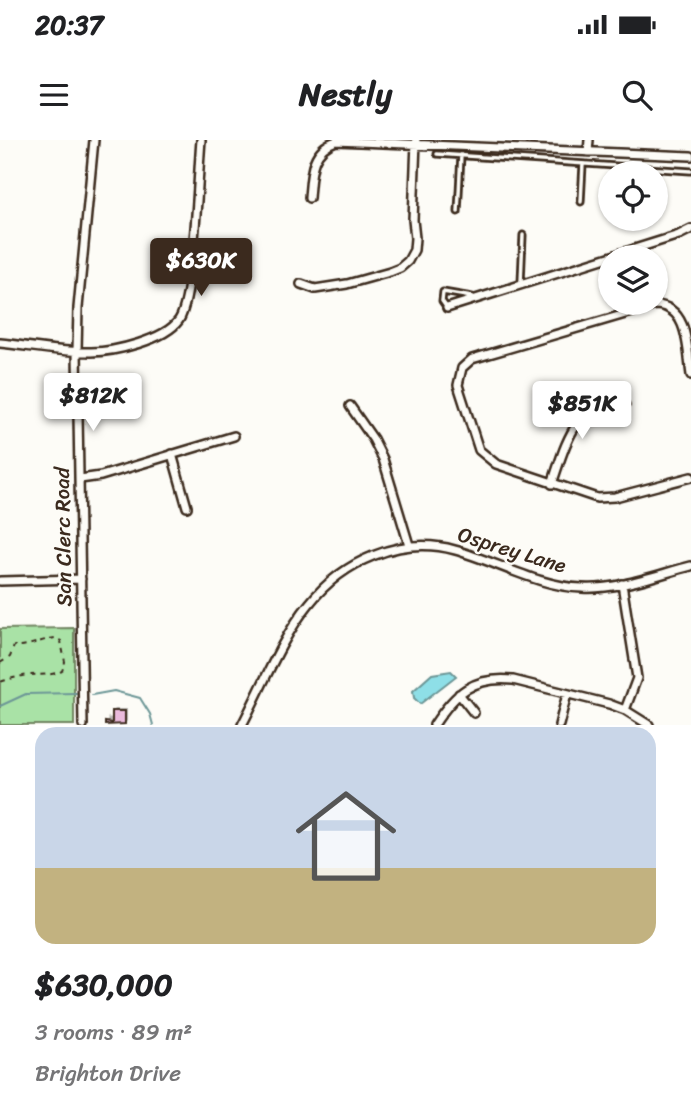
<!DOCTYPE html>
<meta charset="utf-8">
<style>
:root{--surface:#fff;--page:#f6f6f6;--text:#202124;--muted:#757577;--line:#e0e0e0;--accent:#3b2a1e}
body{margin:0;font-family:Sriracha,sans-serif;background:var(--page);color:var(--text);height:100vh;display:flex;flex-direction:column;font-size:26px;white-space:nowrap}
*{box-sizing:border-box;margin:0}
p{font-size:23px;color:var(--muted)}
.icon{flex:none;width:38px;height:38px;fill:none;stroke:currentColor;stroke-width:2;stroke-linecap:round;stroke-linejoin:round}
.map{position:relative;height:585px;overflow:hidden}
.side{display:flex;flex-direction:column;background:var(--surface);flex:1}
.side>*{flex:none}
.controls{position:absolute;left:598px;top:21px;display:grid;gap:14px}
.controls a{display:grid;place-items:center;width:70px;height:70px;border-radius:50%;background:var(--surface);box-shadow:0 2px 5px #0004;font-size:35px}
.price{position:absolute;translate:-50% -60px;padding:0 16px;border-radius:7px;background:#fff;color:#222;font-size:23px;line-height:46px;filter:drop-shadow(0 2px 4px #0008)}
.price::after{content:'';position:absolute;left:50%;top:42px;width:21px;height:16px;margin-left:-10px;background:inherit;clip-path:polygon(0 0,100% 0,50% 100%)}
.price.active{background:var(--accent);color:#fff}
ul{padding:0;list-style:none}
li{display:grid;align-content:center;gap:14px;height:371px;padding:0 35px}
li+li{border-top:2px solid var(--line)}
li span{display:grid;place-items:center;height:217px;border-radius:21px;color:#555}
li>.icon{margin-inline-start:auto}
span .icon{width:126px;height:126px;fill:#fffc;stroke-width:1}
li b{font-size:30px}
.status{display:flex;justify-content:space-between;align-items:center;height:49px;padding:0 35px;background:var(--surface);direction:ltr}
.status svg{height:19px;fill:currentColor}
header{display:flex;justify-content:space-between;align-items:center;height:91px;padding:0 35px;background:var(--surface);font-size:32px;font-weight:700}
.map>svg:first-child{display:block}
</style>
<div class="status"><b>20:37</b><svg viewBox="0 0 49 12"><path d="M0 12V9h3v3zM5 12V6h3v6zM10 12V3h3v9zM15 12V0h3v12zM26 1h20v11H26zM47 4h2v5h-2z"/></svg></div>
<header><svg class="icon" aria-label="menu" viewBox="0 0 24 24"><path d="M4 6h16M4 12h16M4 18h16"/></svg>Nestly<svg class="icon" aria-label="search" viewBox="0 0 24 24"><circle cx="10" cy="10" r="6"/><path d="M15 15l6 6"/></svg></header>
<div class="map">
<svg width="691" height="585" viewBox="0 0 691 585">
<defs>
<filter id="shadow"><feDropShadow dx="3.5" dy="-3.5" stdDeviation="0" flood-color="#0004"/></filter>
</defs>
<rect width="100%" height="100%" fill="#fdfcf7"/>
<filter id="ink" filterUnits="userSpaceOnUse"><feTurbulence type="fractalNoise" baseFrequency=".0143" numOctaves="2"/><feDisplacementMap in="SourceGraphic" scale="14" xChannelSelector="R" yChannelSelector="G"/><feConvolveMatrix kernelMatrix="1 2 1 2 8 2 1 2 1" color-interpolation-filters="sRGB"/></filter>
<g filter="url(#ink)">
<path fill="#a9e2a6" stroke="#728662" stroke-width="2" d="M74 488V585H0V489Z"/>
<path fill="#8edfe7" stroke="#6d9797" stroke-width="2" d="M451 531 456 536 420 564 414 558 413 551 432 534Z"/>
<g fill="none" stroke-linecap="round" stroke-linejoin="round">
<path stroke="#6d9797" stroke-width="2" d="M92 555 114 551 140 558 150 574 153 585
M0 566 26 554 76 553"/>
</g>
<path fill="#eabadc" stroke="#3b2a1e" stroke-width="2" filter="url(#shadow)" d="M112 571H125V584L105 585V582L112 583Z"/>
<g fill="none" stroke-linecap="round" stroke-linejoin="round">
<g stroke="#3b2a1e" stroke-width="9">
<path id="service" d="M437 14 691 31
M581 62 583 24
M458 72 461 15
M521 143 523 95
M447 168 442 161 443 152 472 157"/>
</g>
<g stroke="#3b2a1e" stroke-width="12">
<path id="minor" d="M588 12 589 0
M309 58C311 35 310 10 336 1L691 16
M301 144 315 149 347 144 390 132 400 128 408 121 414 110 415 98 413 80 416 1
M447 168 679 95 691 89
M0 203C29 206 62 212 91 212 114 212 165 200 179 180 194 158 198 34 201 0
M691 235C687 209 689 167 656 165L472 219 462 228 458 245 479 310 496 324 597 358 615 357 691 337
M350 266 373 299 383 319 409 405
M172 314 187 367
M80 339 101 336 234 296
M552 344C565 307 575 257 625 265
M0 441 81 439
M622 444 637 538 625 570
M459 554 474 573
M83 585 77 211 78 168 94 0
M242 585C262 547 282 497 309 464 343 421 401 395 455 410 495 421 540 447 582 448 618 450 656 435 691 426
M434 585C455 553 473 536 513 540L609 564 625 570 649 585
M559 585 567 554"/>
</g>
<path stroke="#3b2a1e" stroke-width="2" stroke-dasharray="5 5" stroke-linecap="butt" d="M0 523 10 517 14 506C28 507 41 500 55 498L61 501 65 522 62 531C48 537 38 533 23 536 15 537 7 540 0 542"/>
<use href="#service" stroke="#fdfcf7" stroke-width="3.5"/>
<use href="#minor" stroke="#fdfcf7" stroke-width="7"/>
</g>
</g>
<g text-anchor="middle" stroke-width="5" stroke-linejoin="round" paint-order="stroke">
<g font-size="21" fill="#3b2a1e" stroke="#fdfcf7">
<text transform="translate(63 397) rotate(-91)" y="7">San Clerc Road</text>
<text transform="translate(512 410) rotate(17)" y="7">Osprey Lane</text>
</g>
</g>
</svg>
<div class="controls">
<a><svg class="icon" aria-label="locate" viewBox="0 0 24 24"><circle cx="12" cy="12" r="6"/><path d="M12 2v4M12 18v4M2 12h4M18 12h4"/></svg></a>
<a><svg class="icon" aria-label="layers" viewBox="0 0 24 24"><path d="M12 4l9 5-9 5-9-5zM3 14l9 5 9-5"/></svg></a>
</div>
<b class="price active" style="left:201px;top:158px">$630K</b>
<b class="price" style="left:93px;top:293px">$812K</b>
<b class="price" style="left:582px;top:301px">$851K</b>
</div>
<section class="side">
<ul>
<li><span style="background:linear-gradient(#c9d6e8 65%,#c2b280 0)"><svg class="icon" aria-label="home" viewBox="0 0 24 24"><path d="M3 11l9-7 9 7M6 9v11h12V9"/></svg></span><div><b>$630,000</b><p>3 rooms · 89 m²</p><p>Brighton Drive</p></div></li>
</ul>
</section>
